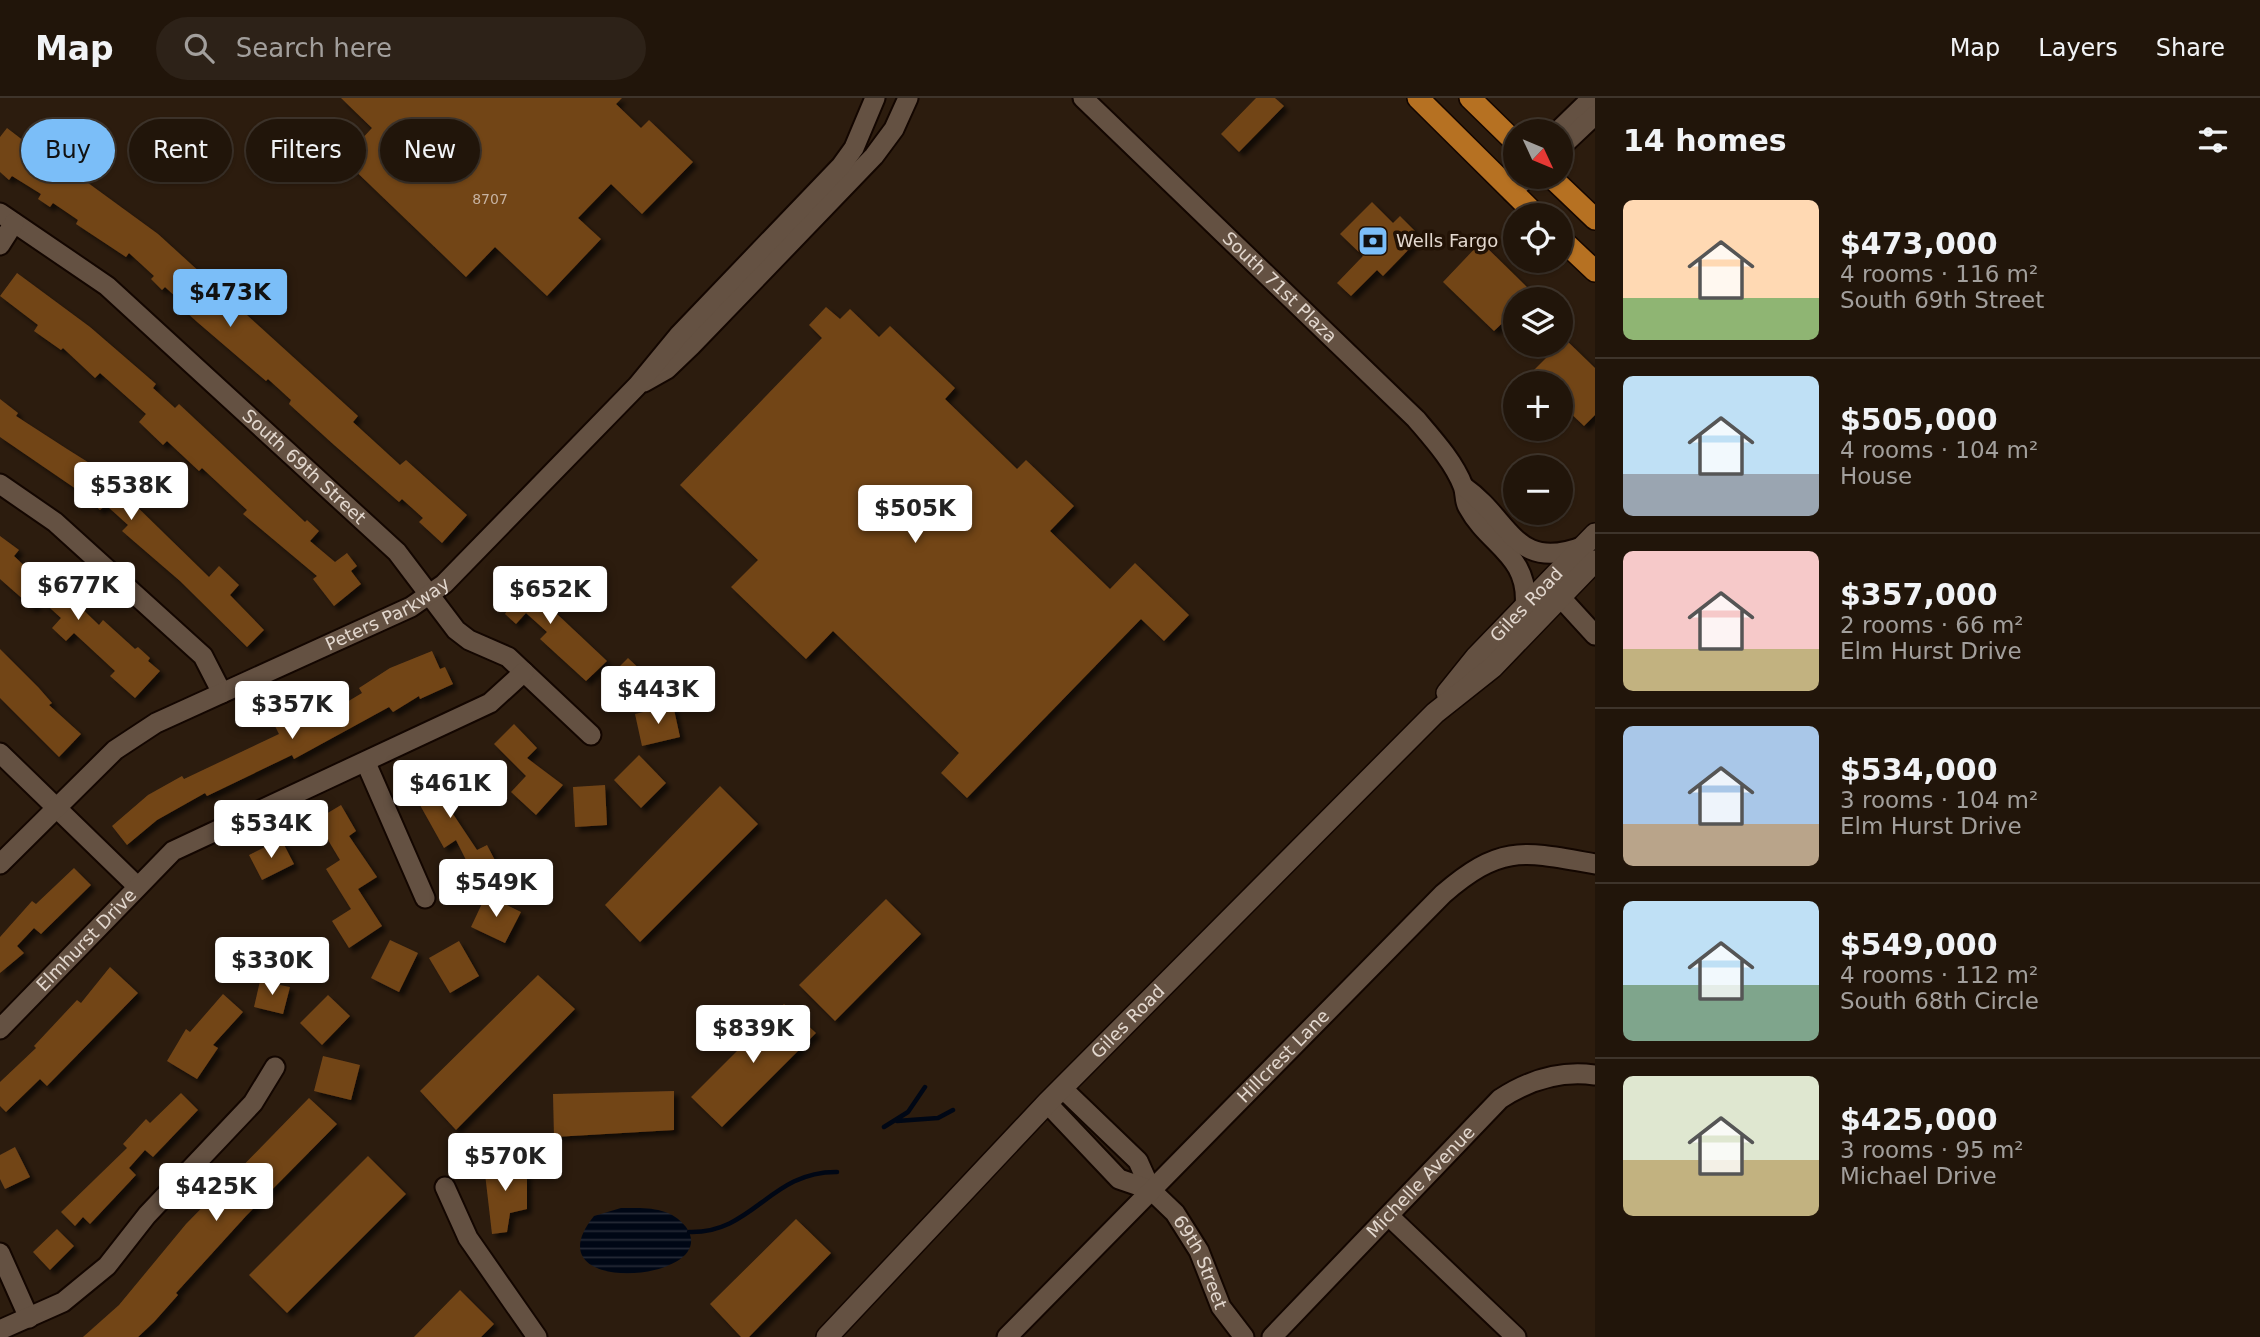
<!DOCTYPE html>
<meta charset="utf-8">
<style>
:root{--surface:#21150a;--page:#2d2218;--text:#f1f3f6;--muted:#a29f9c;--line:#3e342b;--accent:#7bbef8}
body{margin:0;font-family:"DejaVu Sans",sans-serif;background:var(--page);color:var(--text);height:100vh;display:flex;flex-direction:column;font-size:26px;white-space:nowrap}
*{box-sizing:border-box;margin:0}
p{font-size:23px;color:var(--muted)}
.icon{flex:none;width:38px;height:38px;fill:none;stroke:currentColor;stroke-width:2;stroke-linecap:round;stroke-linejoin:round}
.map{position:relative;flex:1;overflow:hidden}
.side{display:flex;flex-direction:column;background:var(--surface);width:665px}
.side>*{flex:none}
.banner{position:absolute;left:21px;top:21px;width:665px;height:63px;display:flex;gap:14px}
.needle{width:46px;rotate:134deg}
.buttons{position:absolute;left:1503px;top:21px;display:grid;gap:14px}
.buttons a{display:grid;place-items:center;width:70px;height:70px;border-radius:50%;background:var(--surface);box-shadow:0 2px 5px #0004,0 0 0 2px var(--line);font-size:35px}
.price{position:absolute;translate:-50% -60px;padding:0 16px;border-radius:7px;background:#fff;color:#222;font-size:23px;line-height:46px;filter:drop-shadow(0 2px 4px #0008)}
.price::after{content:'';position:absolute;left:50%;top:42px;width:21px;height:16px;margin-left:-10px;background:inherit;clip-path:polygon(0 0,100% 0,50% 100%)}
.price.on{background:var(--accent);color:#111}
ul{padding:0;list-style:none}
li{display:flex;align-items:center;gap:21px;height:175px;padding:0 28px}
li+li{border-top:2px solid var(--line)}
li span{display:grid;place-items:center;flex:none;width:196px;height:140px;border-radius:10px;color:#555}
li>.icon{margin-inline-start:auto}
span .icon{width:84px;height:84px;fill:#fffc;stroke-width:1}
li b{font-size:30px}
h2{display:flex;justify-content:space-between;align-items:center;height:84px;padding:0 28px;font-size:30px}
.chip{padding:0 24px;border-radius:32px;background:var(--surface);box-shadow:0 2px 5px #0004,0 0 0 2px var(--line);font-size:24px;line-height:63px}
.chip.on{background:var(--accent);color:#111}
header{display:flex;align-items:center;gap:42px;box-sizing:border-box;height:98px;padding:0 35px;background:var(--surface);border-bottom:2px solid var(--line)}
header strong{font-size:33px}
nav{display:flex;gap:38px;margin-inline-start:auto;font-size:24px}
.search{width:490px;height:63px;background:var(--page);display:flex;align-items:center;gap:18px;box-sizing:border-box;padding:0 24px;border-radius:38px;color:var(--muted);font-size:26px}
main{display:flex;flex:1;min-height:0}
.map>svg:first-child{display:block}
</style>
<header>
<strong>Map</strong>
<div class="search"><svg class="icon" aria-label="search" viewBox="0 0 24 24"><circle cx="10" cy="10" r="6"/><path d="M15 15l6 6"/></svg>Search here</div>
<nav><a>Map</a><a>Layers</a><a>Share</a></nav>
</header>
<main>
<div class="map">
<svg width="1595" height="1239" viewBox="0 0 1595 1239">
<defs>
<pattern id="water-rules" width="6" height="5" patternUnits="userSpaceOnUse" patternTransform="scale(1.75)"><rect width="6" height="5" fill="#000715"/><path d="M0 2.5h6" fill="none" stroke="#252a36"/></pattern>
<filter id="shadow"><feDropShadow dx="4.5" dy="4.5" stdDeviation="2" flood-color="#0009"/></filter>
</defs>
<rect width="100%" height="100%" fill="#2c1c0e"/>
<path fill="url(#water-rules)" d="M621 1110C645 1110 670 1108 686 1129 725 1184 527 1201 594 1118Z"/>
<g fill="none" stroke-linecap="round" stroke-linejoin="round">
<path stroke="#000715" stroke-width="4.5" d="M897 1023 938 1020 953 1012
M884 1029 908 1014 925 989
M689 1134C753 1136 770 1073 837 1074"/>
</g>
<path fill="#724519" filter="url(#shadow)" d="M341 0H622L616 6 641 30 649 22 693 64 642 116 611 86 578 120 601 141 547 198 495 149 466 179 343 61 372 30Z
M1256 0H1275L1284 8 1239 54 1221 36Z
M7 30 33 50 32 53 82 86 84 82 158 136 358 318 353 324 400 367 406 362 467 417 442 445 419 424 423 420 402 401 399 404 333 346 289 306 291 302 268 281 266 283 196 223 184 212 187 209 165 189 162 192 151 181 154 178 129 155 126 159 76 126 78 122 53 105 50 109 38 101 41 96 12 78 9 82 0 74V39Z
M1372 104 1393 125 1400 118 1415 133 1408 139 1414 146 1383 178 1377 172 1351 198 1337 185 1363 158 1340 136Z
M1481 144 1533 195 1526 201H1516V212L1494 233 1443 184Z
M17 175 90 229 156 286 153 290 175 310 179 306 305 424 307 422 319 433 310 443 335 464 347 455 357 468 351 473 361 486 334 508 313 481 317 478 243 416 247 412 202 370 199 373 167 343 163 347 139 324 146 316 100 275 95 280 63 250 61 252 34 233 38 227 0 198Z
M826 209 840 221 850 211 879 239 890 228 955 290 945 301 1017 371 1026 362 1074 408 1050 433 1110 491 1135 465 1189 517 1164 543 1141 521 967 700 941 675 959 655 833 533 806 561 731 489 758 462 680 387 822 240 809 227Z
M1565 241 1595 270V317L1584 328 1561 306V285H1539L1530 276Z
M0 301 18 315 16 318 67 351 110 378 114 373 127 385 122 391 129 401 209 479 219 468 239 487 230 497 264 532 247 549 180 483 122 433 128 427 106 407 100 412 79 393 0 339Z
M0 438 19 452 14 458 36 479 47 467 60 479 53 487 72 505 74 503 99 527 103 522 135 551 138 549 150 560 148 563 160 573 135 600 110 578 115 573 74 535 66 543 52 530 61 520 40 501 33 510 0 481Z
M518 474 543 497 540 500 607 563 586 583 540 541 547 534 526 515 516 526 505 516 508 511 495 499Z
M0 551 38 589 52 605 49 607 81 636 59 659 0 600Z
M432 553 440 571 445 569 453 586 420 601 419 598 393 614 389 609 294 661 292 657 207 698 205 695 157 722 127 747 112 728 148 697 182 678 184 681 279 636 275 628 301 612 310 626 362 595 359 590 390 570Z
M628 560 649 580 629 601 617 590 623 583 614 574Z
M673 607 680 639 642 648 635 616Z
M514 626 537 650 527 660 563 687 536 717 511 694 526 678 494 646Z
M639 657 666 685 641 710 614 682Z
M440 662 456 689 441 698 477 752 487 747 502 776 479 788 456 742 444 750 406 682Z
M605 687 607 727 575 729 573 689Z
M720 688 758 726 640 844 605 807Z
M341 707 356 733 349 738 377 779 358 791 382 828 349 850 332 823 351 811 326 771 340 762 316 722Z
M281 741 294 766 262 782 249 757Z
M74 770 91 787 41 836 34 830 17 848 24 855 0 875V839L32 803 36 806Z
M486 797 521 814 505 845 471 829Z
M886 801 921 836 835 923 799 887Z
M390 842 418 855 399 894 371 880Z
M459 843 479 878 450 895 429 860Z
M110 869 138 895 47 988 40 981 6 1014 0 1008V984L36 950 34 948 77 902 81 905Z
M538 877 575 911 456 1032 420 993Z
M260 883 290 889 283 916 254 909Z
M223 896 243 914 213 947 218 950 197 981 167 963 186 931 190 934Z
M328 897 350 918 322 947 300 925Z
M784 906 816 935 722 1029 691 999Z
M323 958 360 967 351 1002 314 993Z
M674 993V1032L554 1039 553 996Z
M181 995 198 1012 153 1059 145 1052 129 1070 136 1077 90 1126 83 1119 75 1128 61 1114 127 1050 123 1046 146 1021 150 1025Z
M309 1000 337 1026 246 1118 176 1195 178 1197 154 1224 138 1239H83L119 1207 186 1126Z
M15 1049 30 1079 5 1091 0 1081V1057Z
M368 1058 406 1096 287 1215 249 1177Z
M484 1067H527V1111L510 1115 507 1134 492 1136Z
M796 1121 831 1155 749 1239H741L710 1206Z
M57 1131 74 1148 50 1172 33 1154Z
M460 1192 494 1226 481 1239H414Z"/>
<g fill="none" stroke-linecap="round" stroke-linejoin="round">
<g stroke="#130600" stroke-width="23">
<g id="street">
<path id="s1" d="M1083 0 1416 321C1433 341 1454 364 1463 388 1466 395 1464 403 1468 409 1489 448 1530 457 1525 509"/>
<path d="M1558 33 1592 0"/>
<path d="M1561 49 1595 17"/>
<path d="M1512 94 1527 79"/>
<path id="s2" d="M0 115 107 188 397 454 456 532 469 542 508 559 591 637"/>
<path d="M0 147 14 125"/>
<path d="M644 284 667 271 691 248 874 58 894 31 908 0"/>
<path d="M0 386 55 424 203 558 222 595"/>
<path d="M1464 389C1511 422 1514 475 1584 448"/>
<path d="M1551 489 1595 537"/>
<path d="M0 655 137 788"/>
<path d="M366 665 425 800"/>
<path id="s3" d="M0 766 115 652 156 625 411 509 444 486 637 288 679 237 841 68 854 50 875 0"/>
<path id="s4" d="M0 931 173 753 490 605 524 574"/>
<path id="s5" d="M1062 990 1138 1063 1151 1092 1175 1115 1199 1153 1221 1209 1244 1239"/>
<path d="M1047 1005 1119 1081 1151 1092"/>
<path d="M445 1089 468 1140 537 1239"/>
<path d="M1389 1118 1516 1239"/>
<path d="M0 1155 29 1220"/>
<path d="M0 1232 63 1204 107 1168 147 1117 253 1005 275 969"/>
<path id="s6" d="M1007 1239 1443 796C1501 746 1523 753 1595 766"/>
<path id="s7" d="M1272 1239 1500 1001C1529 982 1560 972 1595 977"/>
</g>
</g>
<g stroke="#130600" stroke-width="24">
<g id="secondary">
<path id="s8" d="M1447 595 1476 559 1595 436"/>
<path id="s9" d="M827 1239 1047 1005 1435 615 1493 569 1595 463"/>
</g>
</g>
<g stroke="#130600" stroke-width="24">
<path id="primary" d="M1418 0 1536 117
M1470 0 1516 45
M1551 79 1595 121
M1561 141 1595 173"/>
</g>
<use href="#street" stroke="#645142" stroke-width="19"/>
<use href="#secondary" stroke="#645142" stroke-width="21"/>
<use href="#primary" stroke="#b67122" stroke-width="21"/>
</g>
<defs>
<g id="bank-square" transform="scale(1.575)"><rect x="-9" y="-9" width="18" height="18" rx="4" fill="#7bbef8" stroke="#221205"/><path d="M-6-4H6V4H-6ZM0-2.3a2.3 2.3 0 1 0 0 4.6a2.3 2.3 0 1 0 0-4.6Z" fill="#111"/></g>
</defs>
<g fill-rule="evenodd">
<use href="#bank-square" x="1373" y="143"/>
</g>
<g text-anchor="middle" stroke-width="7" stroke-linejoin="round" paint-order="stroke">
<g font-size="14" fill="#c7b3a2">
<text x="490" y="106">8707</text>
</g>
<g font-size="18" fill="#e3d8cf" stroke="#221205" text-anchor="start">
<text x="1396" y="149">Wells Fargo</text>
</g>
<g font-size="18" fill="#e3d8cf" stroke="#221205">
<text dy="6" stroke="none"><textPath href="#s1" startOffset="273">South 71st Plaza</textPath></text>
<text dy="6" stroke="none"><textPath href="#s2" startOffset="397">South 69th Street</textPath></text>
<text dy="6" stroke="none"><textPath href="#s8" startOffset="119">Giles Road</textPath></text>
<text dy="6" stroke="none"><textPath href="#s3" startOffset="467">Peters Parkway</textPath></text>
<text dy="6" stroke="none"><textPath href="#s4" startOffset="124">Elmhurst Drive</textPath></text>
<text dy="6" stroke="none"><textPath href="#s9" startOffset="436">Giles Road</textPath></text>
<text dy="6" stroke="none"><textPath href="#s6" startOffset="394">Hillcrest Lane</textPath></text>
<text dy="6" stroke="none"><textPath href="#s7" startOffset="215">Michelle Avenue</textPath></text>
<text dy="6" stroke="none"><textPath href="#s5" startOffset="226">69th Street</textPath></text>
</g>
</g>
</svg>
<div class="buttons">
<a><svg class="needle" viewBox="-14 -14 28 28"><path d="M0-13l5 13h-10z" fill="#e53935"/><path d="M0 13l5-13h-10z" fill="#a29f9c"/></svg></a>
<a><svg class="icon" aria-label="locate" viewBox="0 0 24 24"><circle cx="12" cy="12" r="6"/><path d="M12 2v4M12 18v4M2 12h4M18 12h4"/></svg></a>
<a><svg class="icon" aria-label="layers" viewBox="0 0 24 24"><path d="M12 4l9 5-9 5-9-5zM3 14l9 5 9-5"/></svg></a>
<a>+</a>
<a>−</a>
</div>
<b class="price on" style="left:230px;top:231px">$473K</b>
<b class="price" style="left:131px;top:424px">$538K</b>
<b class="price" style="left:915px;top:447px">$505K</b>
<b class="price" style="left:78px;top:524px">$677K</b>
<b class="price" style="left:550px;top:528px">$652K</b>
<b class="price" style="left:658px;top:628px">$443K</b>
<b class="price" style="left:292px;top:643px">$357K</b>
<b class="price" style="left:450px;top:722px">$461K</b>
<b class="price" style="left:271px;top:762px">$534K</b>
<b class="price" style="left:496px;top:821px">$549K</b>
<b class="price" style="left:272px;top:899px">$330K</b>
<b class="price" style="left:753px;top:967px">$839K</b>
<b class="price" style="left:505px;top:1095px">$570K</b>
<b class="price" style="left:216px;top:1125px">$425K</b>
<div class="banner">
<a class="chip on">Buy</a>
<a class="chip">Rent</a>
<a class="chip">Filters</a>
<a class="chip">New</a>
</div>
</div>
<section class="side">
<h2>14 homes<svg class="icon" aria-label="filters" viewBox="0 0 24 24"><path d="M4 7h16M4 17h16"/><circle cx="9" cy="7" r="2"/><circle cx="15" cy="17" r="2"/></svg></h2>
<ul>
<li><span style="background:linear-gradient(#ffd9b3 70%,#8fb573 0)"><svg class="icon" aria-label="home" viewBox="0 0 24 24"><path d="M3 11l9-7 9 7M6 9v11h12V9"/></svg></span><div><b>$473,000</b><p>4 rooms · 116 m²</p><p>South 69th Street</p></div></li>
<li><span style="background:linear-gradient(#bfe0f5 70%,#9aa5b1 0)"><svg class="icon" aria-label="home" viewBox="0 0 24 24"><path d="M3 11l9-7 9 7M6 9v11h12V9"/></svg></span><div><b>$505,000</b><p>4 rooms · 104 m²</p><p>House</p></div></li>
<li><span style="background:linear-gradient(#f6c9c9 70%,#c2b280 0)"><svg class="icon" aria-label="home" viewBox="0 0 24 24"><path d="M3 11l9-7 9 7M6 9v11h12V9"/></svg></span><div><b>$357,000</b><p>2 rooms · 66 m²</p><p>Elm Hurst Drive</p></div></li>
<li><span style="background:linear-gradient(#a9c7e8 70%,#b9a48a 0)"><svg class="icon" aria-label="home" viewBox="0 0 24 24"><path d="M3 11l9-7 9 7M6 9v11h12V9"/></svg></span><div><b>$534,000</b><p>3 rooms · 104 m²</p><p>Elm Hurst Drive</p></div></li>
<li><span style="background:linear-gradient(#bfe0f5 60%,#7fa58c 0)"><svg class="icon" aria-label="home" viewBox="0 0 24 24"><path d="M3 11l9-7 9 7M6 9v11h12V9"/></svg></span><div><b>$549,000</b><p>4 rooms · 112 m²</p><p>South 68th Circle</p></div></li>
<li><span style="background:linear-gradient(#dfe7d0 60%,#c2b280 0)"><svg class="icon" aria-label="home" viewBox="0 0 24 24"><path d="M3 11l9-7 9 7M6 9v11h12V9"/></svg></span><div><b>$425,000</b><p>3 rooms · 95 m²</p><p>Michael Drive</p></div></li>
</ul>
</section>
</main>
